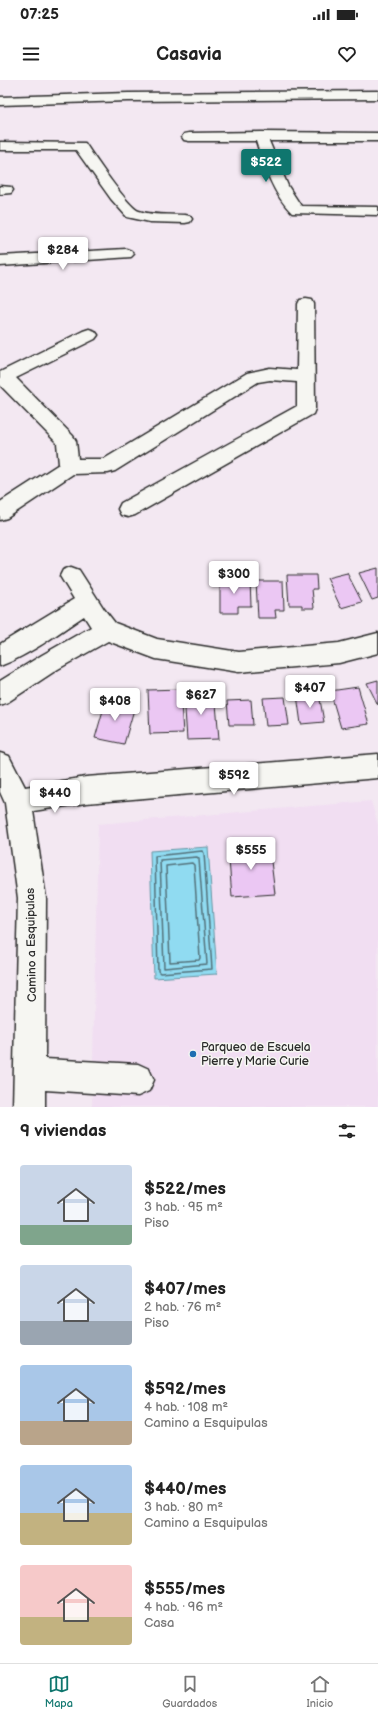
<!DOCTYPE html>
<html lang="es">
<meta charset="utf-8">
<style>
:root{--surface:#fff;--page:#f6f6f6;--text:#222;--muted:#767676;--line:#e0e0e0;--accent:#0f766e}
body{margin:0;font-family:"Balsamiq Sans",sans-serif;background:var(--page);color:var(--text);height:100vh;display:flex;flex-direction:column;font-size:15px;white-space:nowrap}
*{box-sizing:border-box;margin:0}
p{font-size:13px;color:var(--muted)}
.icon{flex:none;width:22px;height:22px;fill:none;stroke:currentColor;stroke-width:2;stroke-linecap:round;stroke-linejoin:round}
.map{position:relative;height:1027px;overflow:hidden}
.drawer{display:flex;flex-direction:column;background:var(--surface);flex:1}
.drawer>*{flex:none}
.price{position:absolute;translate:-50% -34px;padding:0 9px;border-radius:4px;background:#fff;color:#222;font-size:13px;line-height:26px;filter:drop-shadow(0 1px 2px #0008)}
.price::after{content:'';position:absolute;left:50%;top:24px;width:12px;height:9px;margin-left:-6px;background:inherit;clip-path:polygon(0 0,100% 0,50% 100%)}
.price.selected{background:var(--accent);color:#fff}
ul{padding:0;list-style:none}
li{display:flex;align-items:center;gap:12px;height:100px;padding:0 20px}
li span{display:grid;place-items:center;flex:none;width:112px;height:80px;border-radius:4px;color:#555}
li>.icon{margin-inline-start:auto}
span .icon{width:48px;height:48px;fill:#fffc;stroke-width:1}
li b{font-size:17px}
h2{display:flex;justify-content:space-between;align-items:center;height:48px;padding:0 20px;font-size:17px}
.status{display:flex;justify-content:space-between;align-items:center;height:28px;padding:0 20px;background:var(--surface);direction:ltr}
.status svg{height:11px;fill:currentColor}
header{display:flex;justify-content:space-between;align-items:center;height:52px;padding:0 20px;background:var(--surface);font-size:18px;font-weight:700}
.tab-bar{display:flex;justify-content:space-around;align-items:center;height:56px;border-top:1px solid var(--line);background:var(--surface);font-size:11px;color:var(--muted)}
.tab-bar a{display:grid;justify-items:center;gap:2px}
.tab-bar .selected{color:var(--accent)}
.map>svg:first-child{display:block}
</style>
<div class="status"><b>07:25</b><svg viewBox="0 0 49 12"><path d="M0 12V9h3v3zM5 12V6h3v6zM10 12V3h3v9zM15 12V0h3v12zM26 1h20v11H26zM47 4h2v5h-2z"/></svg></div>
<header><svg class="icon" aria-label="menu" viewBox="0 0 24 24"><path d="M4 6h16M4 12h16M4 18h16"/></svg>Casavia<svg class="icon" aria-label="heart" viewBox="0 0 24 24"><path d="M12 20l-8-8c-3-5 5-10 8-4 3-6 11-1 8 4z"/></svg></header>
<div class="map">
<svg width="378" height="1027" viewBox="0 0 378 1027">
<rect width="100%" height="100%" fill="#f3e8f2"/>
<filter id="ink" filterUnits="userSpaceOnUse"><feTurbulence type="fractalNoise" baseFrequency=".025" numOctaves="2"/><feDisplacementMap in="SourceGraphic" scale="8" xChannelSelector="R" yChannelSelector="G"/><feConvolveMatrix kernelMatrix="1 2 1 2 8 2 1 2 1" color-interpolation-filters="sRGB"/></filter>
<g filter="url(#ink)">
<path fill="#f1def2" d="M371 721 378 745V1027H92L98 744Z"/>
<path fill="#90dbf1" stroke="#6895a2" d="M208 767 217 894 154 898 150 771Z"/>
<g fill="none" stroke-linecap="round" stroke-linejoin="round">
<path stroke="#53717a" stroke-width="1.5" d="M202 771 204 773 212 889 160 893 158 891 155 776Z
M197 777 199 779 207 884 164 888 160 780Z
M192 783 194 785 200 878 199 880 170 882 166 786Z"/>
</g>
<path fill="#ebc7f3" stroke="#2b2b2b" d="M378 488V518L372 520 359 493Z
M347 493 362 522 341 528 327 498Z
M287 495H316L317 509H312L314 528H302V525H289Z
M220 498 250 499 251 526H238V533H220Z
M256 501H283L284 530H275L276 538H258Z
M378 600V625L367 603Z
M358 607 369 644 341 648 330 611Z
M180 609 183 653 150 654 148 610Z
M215 612 219 659 187 660 184 614Z
M319 614 324 642 301 644 297 615Z
M285 617 289 645 266 646 263 618Z
M106 620 135 626 124 664 95 658Z
M251 620 253 645H229L227 621Z
M269 765 275 814 232 817 228 767Z"/>
<g fill="none" stroke-linecap="round" stroke-linejoin="round">
<g stroke="#2b2b2b" stroke-width="3">
<path id="minor" d="M378 11V19L128 21 0 25V17L128 13Z
M261 52 378 53V61H269L288 106 301 126 378 127V135L292 133C273 114 264 86 256 61H189L184 60 182 57 184 54 189 53Z
M0 62 85 63C93 75 128 127 139 131 152 136 170 134 185 135L190 136 192 139 190 142 185 143 150 142 127 137 111 119 76 70H0Z
M0 106 11 107 13 110 11 113 0 114Z
M126 169 131 171 134 174 131 177 0 186V176Z
M306 219 312 220 314 224 315 329 313 334 135 435 128 437 121 435 118 429 121 423 297 326V302L270 300 258 302 115 391 108 393 73 394 7 438 0 440V422L59 384 57 363 0 305V292L83 251 89 249 95 251 98 255 95 259 16 298 73 356 76 361 78 379H104L247 293 270 288 297 290 298 224 300 220Z
M71 487 79 490 104 529 115 543 157 559 239 572 339 563 378 553V573L339 583 239 592 156 579 108 561 58 589 8 622 0 625V601L42 575 91 547 84 536C57 554 30 575 0 586V564L74 519 60 496 63 490Z
M0 673 9 676 25 707 86 697 378 674V698L86 723 33 731 46 818 45 979 138 984 149 989 154 1000 149 1011 138 1016 45 1010V1027H13L18 818 5 723 0 712Z"/>
</g>
<use href="#minor" fill="#f6f6f2" fill-rule="evenodd"/>
</g>
</g>
<circle fill="#1f6fb2" stroke="#f6f6f2" stroke-width="1.5" cx="193" cy="974" r="4"/>
<g text-anchor="middle" stroke-width="3" stroke-linejoin="round" paint-order="stroke">
<g font-size="12" fill="#2b2b2b" stroke="#f6f6f2">
<text transform="translate(31 865) rotate(-91)" y="4">Camino a Esquipulas</text>
</g>
<g font-size="12" fill="#2b2b2b" stroke="#f6f6f2" text-anchor="start">
<text x="201" y="971">Parqueo de Escuela<tspan x="201" dy="14">Pierre y Marie Curie</tspan></text>
</g>
</g>
</svg>
<b class="price selected" style="left:266px;top:103px">$522</b>
<b class="price" style="left:63px;top:191px">$284</b>
<b class="price" style="left:234px;top:515px">$300</b>
<b class="price" style="left:310px;top:629px">$407</b>
<b class="price" style="left:201px;top:636px">$627</b>
<b class="price" style="left:115px;top:642px">$408</b>
<b class="price" style="left:234px;top:716px">$592</b>
<b class="price" style="left:55px;top:734px">$440</b>
<b class="price" style="left:251px;top:791px">$555</b>
</div>
<section class="drawer">
<h2>9 viviendas<svg class="icon" aria-label="filters" viewBox="0 0 24 24"><path d="M4 7h16M4 17h16"/><circle cx="9" cy="7" r="2"/><circle cx="15" cy="17" r="2"/></svg></h2>
<ul>
<li><span style="background:linear-gradient(#c9d6e8 75%,#7fa58c 0)"><svg class="icon" aria-label="home" viewBox="0 0 24 24"><path d="M3 11l9-7 9 7M6 9v11h12V9"/></svg></span><div><b>$522/mes</b><p>3 hab. · 95 m²</p><p>Piso</p></div></li>
<li><span style="background:linear-gradient(#c9d6e8 70%,#9aa5b1 0)"><svg class="icon" aria-label="home" viewBox="0 0 24 24"><path d="M3 11l9-7 9 7M6 9v11h12V9"/></svg></span><div><b>$407/mes</b><p>2 hab. · 76 m²</p><p>Piso</p></div></li>
<li><span style="background:linear-gradient(#a9c7e8 70%,#b9a48a 0)"><svg class="icon" aria-label="home" viewBox="0 0 24 24"><path d="M3 11l9-7 9 7M6 9v11h12V9"/></svg></span><div><b>$592/mes</b><p>4 hab. · 108 m²</p><p>Camino a Esquipulas</p></div></li>
<li><span style="background:linear-gradient(#a9c7e8 60%,#c2b280 0)"><svg class="icon" aria-label="home" viewBox="0 0 24 24"><path d="M3 11l9-7 9 7M6 9v11h12V9"/></svg></span><div><b>$440/mes</b><p>3 hab. · 80 m²</p><p>Camino a Esquipulas</p></div></li>
<li><span style="background:linear-gradient(#f6c9c9 65%,#c2b280 0)"><svg class="icon" aria-label="home" viewBox="0 0 24 24"><path d="M3 11l9-7 9 7M6 9v11h12V9"/></svg></span><div><b>$555/mes</b><p>4 hab. · 96 m²</p><p>Casa</p></div></li>
</ul>
</section>
<nav class="tab-bar">
<a class="selected"><svg class="icon" aria-label="map" viewBox="0 0 24 24"><path d="M3 6l6-2 6 2 6-2v14l-6 2-6-2-6 2zM9 4v14M15 6v14"/></svg>Mapa</a>
<a><svg class="icon" aria-label="saved" viewBox="0 0 24 24"><path d="M7 4h10v16l-5-4-5 4z"/></svg>Guardados</a>
<a><svg class="icon" aria-label="home" viewBox="0 0 24 24"><path d="M3 11l9-7 9 7M6 9v11h12V9"/></svg>Inicio</a>
</nav>
